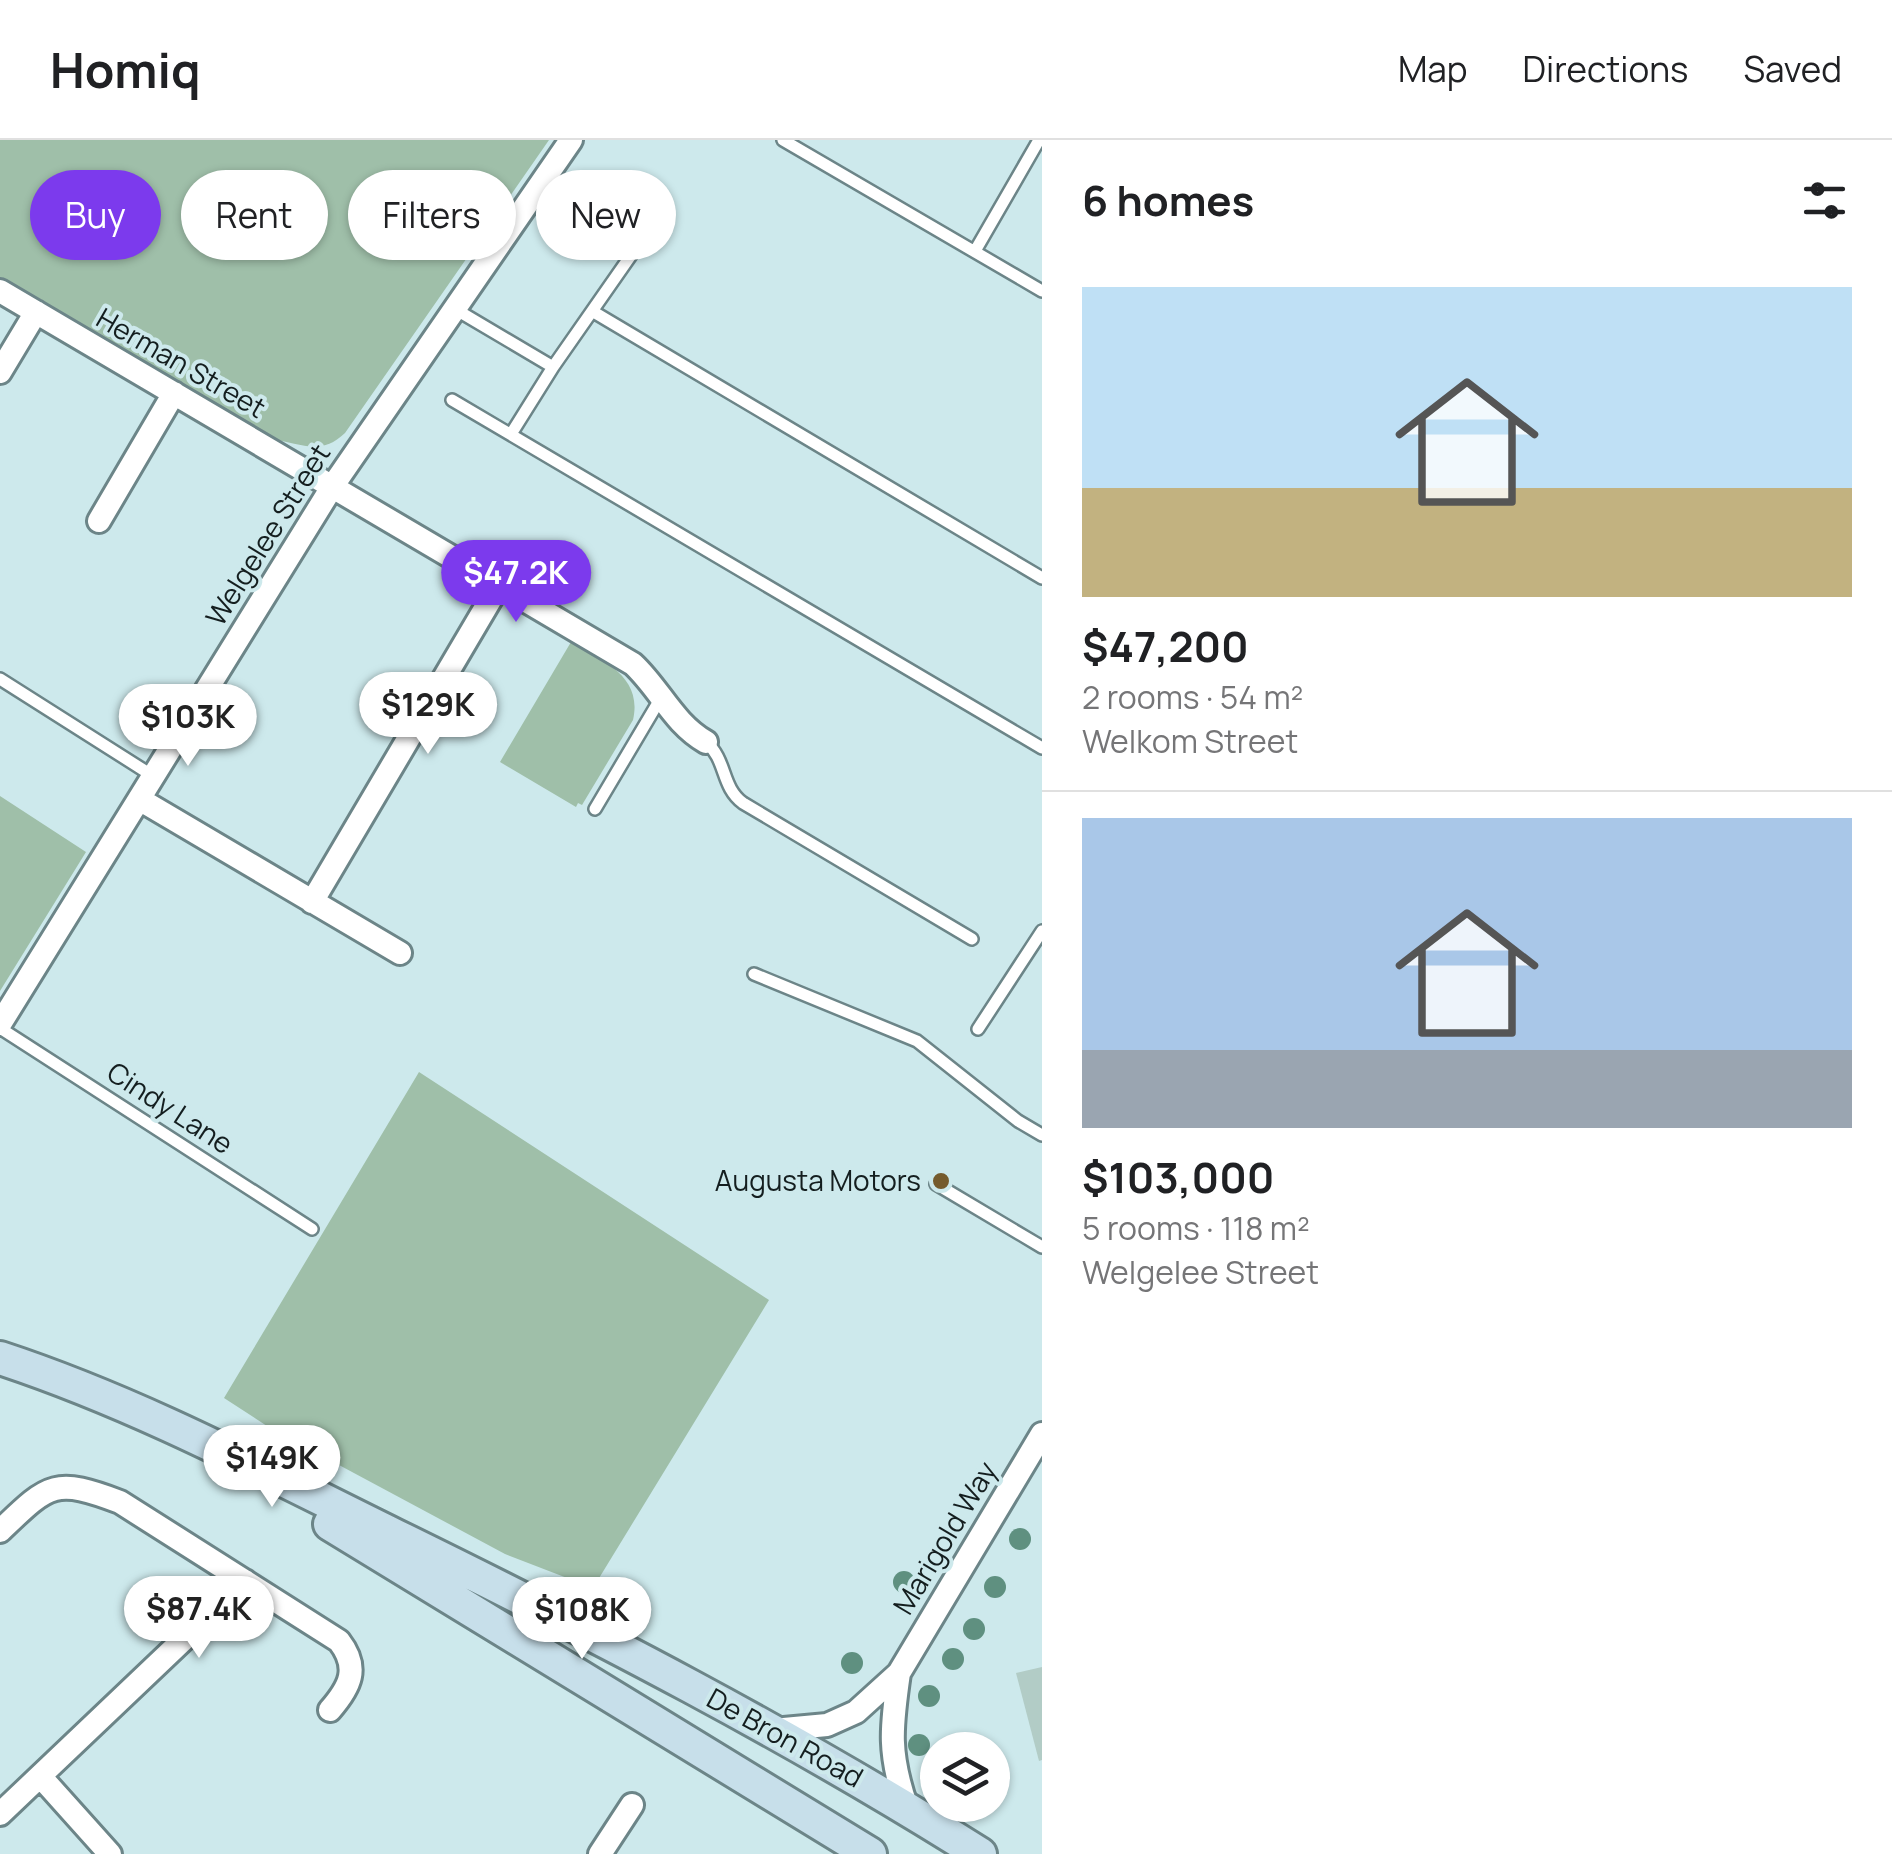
<!DOCTYPE html>
<meta charset="utf-8">
<style>
:root{--surface:#fff;--page:#f6f6f6;--text:#202124;--muted:#757577;--line:#e0e0e0;--accent:#7c3aed}
body{margin:0;font-family:Manrope,sans-serif;background:var(--page);color:var(--text);height:100vh;display:flex;flex-direction:column;font-size:38px;white-space:nowrap}
*{box-sizing:border-box;margin:0}
p{font-size:32px;color:var(--muted)}
.icon{flex:none;width:55px;height:55px;fill:none;stroke:currentColor;stroke-width:2;stroke-linecap:round;stroke-linejoin:round}
.map{position:relative;flex:1;overflow:hidden}
.panel{display:flex;flex-direction:column;background:var(--surface);width:850px}
.panel>*{flex:none}
.banner{position:absolute;left:30px;top:30px;width:860px;height:90px;display:flex;gap:20px}
.buttons{position:absolute;left:920px;top:1592px;display:grid;gap:20px}
.buttons a{display:grid;place-items:center;width:90px;height:90px;border-radius:50%;background:var(--surface);box-shadow:0 2px 8px #0004;font-size:50px}
.price{position:absolute;translate:-50% -85px;padding:0 22px;border-radius:35px;background:#fff;color:#222;font-size:32px;line-height:65px;filter:drop-shadow(0 2px 5px #0008)}
.price::after{content:'';position:absolute;left:50%;top:60px;width:30px;height:22px;margin-left:-15px;background:inherit;clip-path:polygon(0 0,100% 0,50% 100%)}
.price.selected{background:var(--accent);color:#fff}
ul{padding:0;list-style:none}
li{display:grid;align-content:center;gap:20px;height:530px;padding:0 40px}
li+li{border-top:2px solid var(--line)}
li span{display:grid;place-items:center;height:310px;border-radius:0px;color:#555}
li>.icon{margin-inline-start:auto}
span .icon{width:180px;height:180px;fill:#fffc;stroke-width:1}
li b{font-size:42px}
h2{display:flex;justify-content:space-between;align-items:center;height:120px;padding:0 40px;font-size:42px}
.tag{padding:0 35px;border-radius:45px;background:var(--surface);box-shadow:0 2px 8px #0004;font-size:35px;line-height:90px}
.tag.selected{background:var(--accent);color:#fff}
header{display:flex;align-items:center;gap:60px;box-sizing:border-box;height:140px;padding:0 50px;background:var(--surface);border-bottom:2px solid var(--line)}
header strong{font-size:48px}
nav{display:flex;gap:55px;margin-inline-start:auto;font-size:35px}
main{display:flex;flex:1;min-height:0}
.map>svg:first-child{display:block}
</style>
<header>
<strong>Homiq</strong>
<nav><a>Map</a><a>Directions</a><a>Saved</a></nav>
</header>
<main>
<div class="map">
<svg width="1042" height="1714" viewBox="0 0 1042 1714">
<rect width="100%" height="100%" fill="#cde9ec"/>
<path fill="#9fbfa9" d="M0 0H549L345 293C320 317 301 303 271 299L0 138Z
M571 502C603 521 643 536 633 580L582 665 578 663 576 667 500 622Z
M0 656 86 712 0 851Z
M419 932 769 1160 593 1448 505 1414 270 1288 224 1258Z"/>
<path fill="#b2ccc6" d="M1042 1527V1620L1039 1621 1016 1533Z"/>
<g fill="none" stroke-linecap="round" stroke-linejoin="round">
<g stroke="#6c8588" stroke-width="16">
<path id="lane" d="M783 0 1042 151
M975 111 1039 0
M455 169 553 227 511 294
M592 171 1042 438
M553 227 650 88
M452 260 1042 608
M0 539 153 636
M706 602C727 620 721 647 743 663L972 799
M595 669 662 556
M754 834 917 901 1018 981 1042 995
M0 888 312 1089
M978 889 1042 791
M936 1044 1042 1107"/>
</g>
<g stroke="#6c8588" stroke-width="28">
<path id="street" d="M0 151 633 524C660 549 673 583 706 602
M0 232 36 172
M99 381 174 253
M139 659 400 813
M312 762 499 445
M0 884 332 347 571 0
M0 1391C49 1344 54 1337 120 1362L339 1501C360 1528 350 1547 330 1570
M899 1533C891 1588 888 1614 907 1668
M773 1590 827 1585 856 1572 899 1533 1042 1294
M40 1636 110 1714
M0 1674 245 1441
M600 1714 632 1665"/>
</g>
<g stroke="#6c8588" stroke-width="38">
<path id="secondary" d="M0 1218C137 1263 264 1331 394 1395 594 1493 791 1595 980 1714
M330 1384 870 1714"/>
</g>
<use href="#lane" stroke="#fff" stroke-width="11"/>
<use href="#street" stroke="#fff" stroke-width="22"/>
<use href="#secondary" stroke="#c7dfea" stroke-width="32"/>
</g>
<g fill="#5f9080">
<circle cx="1020" cy="1399" r="11"/>
<circle cx="904" cy="1442" r="11"/>
<circle cx="995" cy="1447" r="11"/>
<circle cx="974" cy="1489" r="11"/>
<circle cx="953" cy="1519" r="11"/>
<circle cx="852" cy="1523" r="11"/>
<circle cx="929" cy="1556" r="11"/>
<circle cx="919" cy="1605" r="11"/>
</g>
<circle fill="#755b2d" stroke="#cde9ec" stroke-width="4" cx="941" cy="1041" r="10"/>
<g text-anchor="middle" stroke-width="8" stroke-linejoin="round" paint-order="stroke">
<g font-size="28" fill="#141e1f" stroke="#cde9ec">
<text transform="translate(181 223) rotate(30)" y="10">Herman Street</text>
<text transform="translate(268 395) rotate(-58)" y="10">Welgelee Street</text>
<text transform="translate(170 968) rotate(33)" y="10">Cindy Lane</text>
<text transform="translate(945 1398) rotate(-59)" y="10">Marigold Way</text>
<text transform="translate(785 1598) rotate(29)" y="10">De Bron Road</text>
</g>
<g font-size="28" fill="#141e1f" stroke="#cde9ec" text-anchor="end">
<text x="921" y="1051">Augusta Motors</text>
</g>
</g>
</svg>
<div class="buttons">
<a><svg class="icon" aria-label="layers" viewBox="0 0 24 24"><path d="M12 4l9 5-9 5-9-5zM3 14l9 5 9-5"/></svg></a>
</div>
<b class="price selected" style="left:516px;top:485px">$47.2K</b>
<b class="price" style="left:428px;top:617px">$129K</b>
<b class="price" style="left:188px;top:629px">$103K</b>
<b class="price" style="left:272px;top:1370px">$149K</b>
<b class="price" style="left:199px;top:1521px">$87.4K</b>
<b class="price" style="left:582px;top:1522px">$108K</b>
<div class="banner">
<a class="tag selected">Buy</a>
<a class="tag">Rent</a>
<a class="tag">Filters</a>
<a class="tag">New</a>
</div>
</div>
<section class="panel">
<h2>6 homes<svg class="icon" aria-label="filters" viewBox="0 0 24 24"><path d="M4 7h16M4 17h16"/><circle cx="9" cy="7" r="2"/><circle cx="15" cy="17" r="2"/></svg></h2>
<ul>
<li><span style="background:linear-gradient(#bfe0f5 65%,#c2b280 0)"><svg class="icon" aria-label="home" viewBox="0 0 24 24"><path d="M3 11l9-7 9 7M6 9v11h12V9"/></svg></span><div><b>$47,200</b><p>2 rooms · 54 m²</p><p>Welkom Street</p></div></li>
<li><span style="background:linear-gradient(#a9c7e8 75%,#9aa5b1 0)"><svg class="icon" aria-label="home" viewBox="0 0 24 24"><path d="M3 11l9-7 9 7M6 9v11h12V9"/></svg></span><div><b>$103,000</b><p>5 rooms · 118 m²</p><p>Welgelee Street</p></div></li>
</ul>
</section>
</main>
